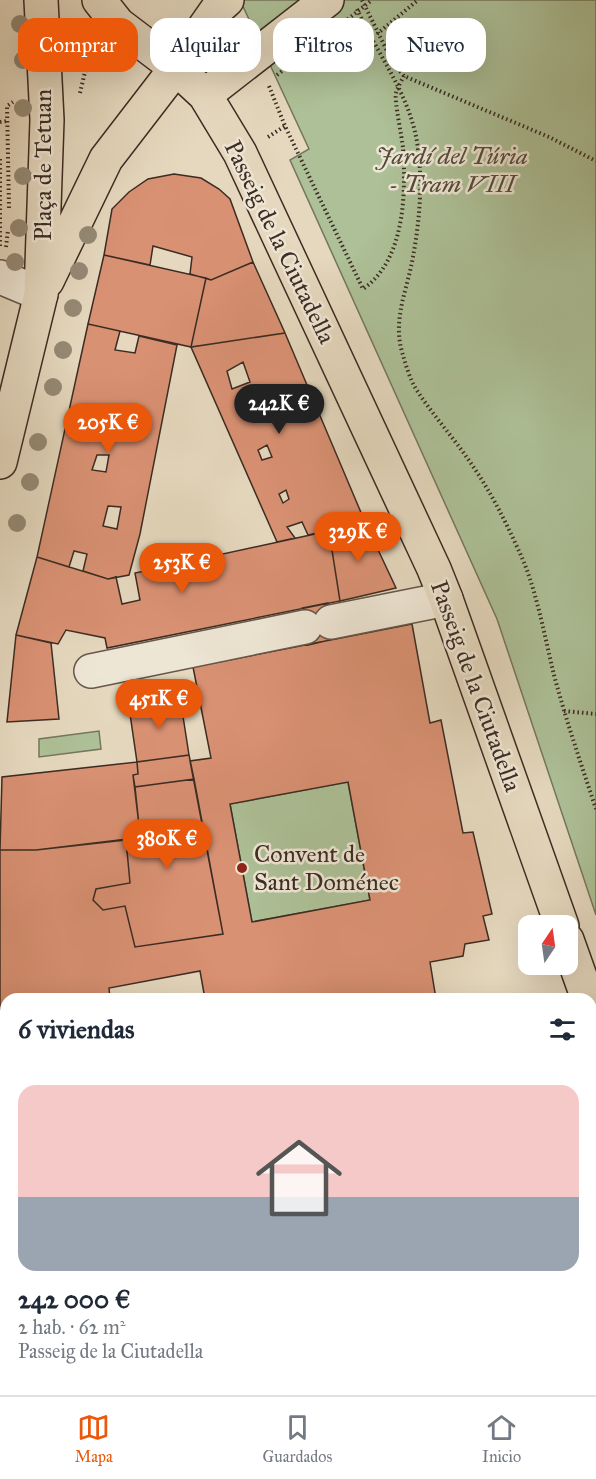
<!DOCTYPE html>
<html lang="es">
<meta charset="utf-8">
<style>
:root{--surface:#fff;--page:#f2f2f3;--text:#1f2937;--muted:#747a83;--line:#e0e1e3;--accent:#ea580c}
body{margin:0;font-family:"IM FELL Great Primer",serif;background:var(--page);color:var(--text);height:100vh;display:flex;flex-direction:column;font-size:22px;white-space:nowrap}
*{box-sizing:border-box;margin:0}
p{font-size:20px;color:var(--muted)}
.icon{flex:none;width:33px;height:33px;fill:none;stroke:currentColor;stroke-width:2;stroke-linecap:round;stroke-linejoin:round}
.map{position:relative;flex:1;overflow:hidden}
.panel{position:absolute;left:0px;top:993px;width:597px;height:402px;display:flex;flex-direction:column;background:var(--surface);border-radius:18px 18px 0 0;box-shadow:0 6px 24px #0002}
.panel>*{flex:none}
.hud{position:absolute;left:18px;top:18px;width:561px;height:54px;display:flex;gap:12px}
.needle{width:39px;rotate:13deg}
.fabs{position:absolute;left:518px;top:915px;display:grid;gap:12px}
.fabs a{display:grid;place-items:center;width:60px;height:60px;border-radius:12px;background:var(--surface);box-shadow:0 6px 24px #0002;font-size:30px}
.price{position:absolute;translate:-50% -51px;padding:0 14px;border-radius:21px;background:var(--accent);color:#fff;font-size:20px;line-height:39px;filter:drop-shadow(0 2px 3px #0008)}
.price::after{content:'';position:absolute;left:50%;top:36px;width:18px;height:14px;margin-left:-9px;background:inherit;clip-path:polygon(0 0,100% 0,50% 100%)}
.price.on{background:#222;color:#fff}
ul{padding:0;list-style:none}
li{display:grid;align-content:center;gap:12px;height:318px;padding:0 18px}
li span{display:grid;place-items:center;height:186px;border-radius:18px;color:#555}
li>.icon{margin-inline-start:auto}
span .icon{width:108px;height:108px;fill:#fffc;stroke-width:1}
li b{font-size:26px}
h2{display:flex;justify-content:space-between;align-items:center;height:72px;padding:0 18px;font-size:26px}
.pill{padding:0 21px;border-radius:18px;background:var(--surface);box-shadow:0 6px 24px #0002;font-size:21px;line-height:54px}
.pill.on{background:var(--accent);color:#fff}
.dock{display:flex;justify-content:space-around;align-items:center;height:84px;border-top:2px solid var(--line);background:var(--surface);font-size:16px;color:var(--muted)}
.dock a{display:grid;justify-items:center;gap:3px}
.dock .on{color:var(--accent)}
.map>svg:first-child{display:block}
</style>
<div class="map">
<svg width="596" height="1395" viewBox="0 0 596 1395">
<rect width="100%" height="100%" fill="#e5d8be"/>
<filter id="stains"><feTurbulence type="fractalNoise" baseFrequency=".00333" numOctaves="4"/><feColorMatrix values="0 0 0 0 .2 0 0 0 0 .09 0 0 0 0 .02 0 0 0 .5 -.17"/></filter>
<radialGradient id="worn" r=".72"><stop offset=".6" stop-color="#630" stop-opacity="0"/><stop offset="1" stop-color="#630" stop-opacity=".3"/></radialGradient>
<path fill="#adc097" stroke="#74765d" stroke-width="1.5" d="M240 0H596V915L497 619 290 160 309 149Z
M99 731 101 749 39 757V739Z
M348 782 370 900 252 922 230 804Z"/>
<path fill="#d99173" stroke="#3c2c23" stroke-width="1.5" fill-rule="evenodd" d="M174 174 201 178 219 189 230 199 253 262 211 280 190 274 192 257 153 246 150 265 104 255 112 209 129 192 148 179Z
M104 255 206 278 191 347 88 324Z
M253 262 285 333 191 347 206 278 211 280Z
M88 324 120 331 115 350 135 353 139 336 177 345 140 534 129 575 108 579 83 571 87 554 74 551 69 567 37 557ZM125 411 138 414 136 432 119 428ZM97 455H109L106 472 92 470ZM108 506 121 507 117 529 103 526Z
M285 333 365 522 308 535 302 522 287 527 295 538 277 542 191 347ZM243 362 250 382 232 389 227 371ZM267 445 272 457 262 460 258 450ZM286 490 289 499 283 503 279 494Z
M365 522 396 588 340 601 329 531Z
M329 531 340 601 107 648 105 638 66 630 58 644 16 635 37 557 108 579 116 577 122 604 140 600 135 573Z
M328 603 334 639 308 645 302 608Z
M412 624 430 723 441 720 463 833 473 832 492 914 483 916 489 940 465 944 463 956 430 962 436 999H205L200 971 109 988 110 999H6V1103H0V850H36L126 840 130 883 96 889 93 900 103 910 125 906 135 947 223 934 190 761 211 758 193 667ZM348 782 370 900 252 922 230 804Z
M16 635 51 643 59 719 7 722Z
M180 697 189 755 137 762 129 707Z
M189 755 194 779 135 787 133 775 138 774 137 762Z
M137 762 138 774 133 775 139 825 144 824V837L36 850H0L2 777Z
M194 779 223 934 135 947 125 906 103 910 93 900 96 889 130 883 126 840 144 837V824L139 825 135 787Z
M591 1093 596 1109V1214L591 1215Z
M596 1214V1395H508L506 1389H591V1215Z
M85 1389H201L203 1395H72L71 1393Z
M250 1389H361L362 1395H252Z"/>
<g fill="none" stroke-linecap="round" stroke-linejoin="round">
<g stroke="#66574a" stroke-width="36">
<path id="minor" d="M0 277 41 294
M331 622 446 599
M91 671 305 627
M591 1053 596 1052
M0 1141H6"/>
</g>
<g stroke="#3c2c23" stroke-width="36">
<path id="major" d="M99 0 118 24 176 68 205 95 240 153 434 569 446 599 562 926
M205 95 327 0
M47 281 106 159 176 68 218 8 227 0
M0 462 41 294 47 120 41 0
M567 940 588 999
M0 1307 6 1325
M27 1389 29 1395"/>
</g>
<path stroke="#3c2c23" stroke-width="4" stroke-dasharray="1.5 3" stroke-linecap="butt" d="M362 0 393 63 404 76 549 137 596 161
M357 9C378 56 412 97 418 149 423 186 419 226 412 262 406 293 392 322 403 355 406 366 410 379 416 389 432 414 453 437 470 462 489 489 504 518 518 549 536 586 544 634 554 675 566 720 581 764 596 809
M377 34 418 0
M77 52 88 36
M269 86 285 126 363 289C405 260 406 194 403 148 402 137 394 100 396 93 398 87 401 81 404 76
M80 93 85 72 93 61
M0 122 7 121
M268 137 285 126
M0 159V246
M9 208 7 106 13 102
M6 247 8 230
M564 711 596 714"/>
<use href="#minor" stroke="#eee6d5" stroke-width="33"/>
<use href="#major" stroke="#e5d8be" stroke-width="33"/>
<path stroke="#3c2c23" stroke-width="4" stroke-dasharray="1.5 3" stroke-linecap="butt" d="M277 75 372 0"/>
</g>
<g fill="#958a75">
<circle cx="20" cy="24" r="9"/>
<circle cx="23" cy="60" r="9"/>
<circle cx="23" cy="108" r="9"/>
<circle cx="23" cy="176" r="9"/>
<circle cx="19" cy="228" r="9"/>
<circle cx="88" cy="235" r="9"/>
<circle cx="15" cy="262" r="9"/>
<circle cx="79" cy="271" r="9"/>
<circle cx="73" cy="308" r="9"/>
<circle cx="63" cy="350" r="9"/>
<circle cx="53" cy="387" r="9"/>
<circle cx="38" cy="442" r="9"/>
<circle cx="30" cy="482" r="9"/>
<circle cx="17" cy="523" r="9"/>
</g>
<circle fill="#8f2418" stroke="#eee6d5" stroke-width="2" cx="242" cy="868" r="6"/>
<g text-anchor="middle" stroke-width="5" stroke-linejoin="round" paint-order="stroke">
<g font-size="24" font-style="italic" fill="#534a3a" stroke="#eee6d5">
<text x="452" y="164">Jardí del Túria<tspan x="452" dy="28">- Tram VIII</tspan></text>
</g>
<g font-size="24" fill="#3c2c23" stroke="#eee6d5">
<text transform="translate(43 165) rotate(-90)" y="8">Plaça de Tetuan</text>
<text transform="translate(280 242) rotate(64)" y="8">Passeig de la Ciutadella</text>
<text transform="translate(476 686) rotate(70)" y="8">Passeig de la Ciutadella</text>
</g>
<g font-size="24" fill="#3c2c23" stroke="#eee6d5" text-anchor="start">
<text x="254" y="862">Convent de<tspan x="254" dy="28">Sant Doménec</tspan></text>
</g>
</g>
<rect width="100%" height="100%" filter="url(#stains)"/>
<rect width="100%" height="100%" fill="url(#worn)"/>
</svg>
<div class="fabs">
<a><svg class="needle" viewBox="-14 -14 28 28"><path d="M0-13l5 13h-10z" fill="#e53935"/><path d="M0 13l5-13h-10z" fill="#747a83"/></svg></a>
</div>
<b class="price on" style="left:279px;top:435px">242K €</b>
<b class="price" style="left:108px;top:454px">205K €</b>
<b class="price" style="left:358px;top:563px">329K €</b>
<b class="price" style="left:182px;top:594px">253K €</b>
<b class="price" style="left:159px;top:730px">451K €</b>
<b class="price" style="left:167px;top:870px">380K €</b>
<div class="hud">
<a class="pill on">Comprar</a>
<a class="pill">Alquilar</a>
<a class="pill">Filtros</a>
<a class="pill">Nuevo</a>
</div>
<section class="panel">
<h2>6 viviendas<svg class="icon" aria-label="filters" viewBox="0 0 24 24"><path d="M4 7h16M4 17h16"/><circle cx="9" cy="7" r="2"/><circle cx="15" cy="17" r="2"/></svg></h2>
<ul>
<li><span style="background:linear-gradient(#f6c9c9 60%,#9aa5b1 0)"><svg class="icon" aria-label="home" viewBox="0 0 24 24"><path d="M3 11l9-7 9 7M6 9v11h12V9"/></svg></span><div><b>242 000 €</b><p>2 hab. · 62 m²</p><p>Passeig de la Ciutadella</p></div></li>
</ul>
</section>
</div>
<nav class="dock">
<a class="on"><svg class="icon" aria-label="map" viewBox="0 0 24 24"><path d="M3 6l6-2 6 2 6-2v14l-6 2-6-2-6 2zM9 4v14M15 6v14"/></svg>Mapa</a>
<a><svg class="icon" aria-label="saved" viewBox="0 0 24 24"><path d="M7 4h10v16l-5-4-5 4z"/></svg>Guardados</a>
<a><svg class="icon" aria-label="home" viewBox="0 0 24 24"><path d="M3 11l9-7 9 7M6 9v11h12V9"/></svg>Inicio</a>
</nav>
